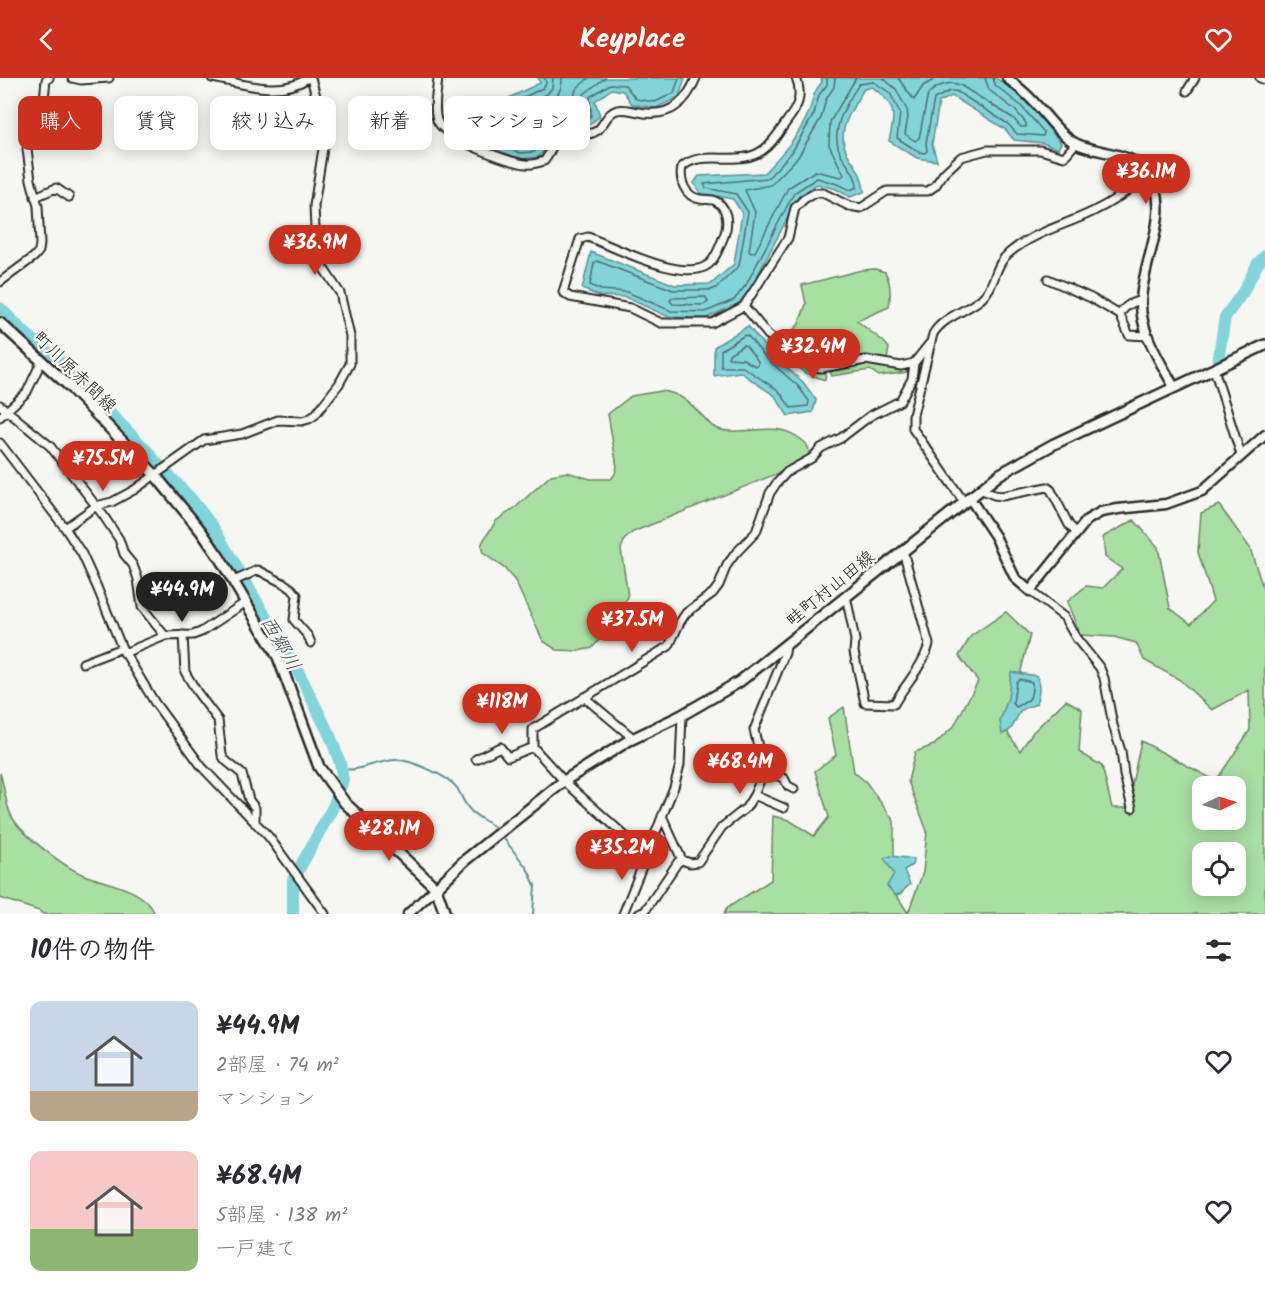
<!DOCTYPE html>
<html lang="ja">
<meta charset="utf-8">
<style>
:root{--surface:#fff;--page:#f7f7f7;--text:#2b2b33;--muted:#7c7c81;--accent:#c8321e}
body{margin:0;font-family:Kalam,"Klee One",sans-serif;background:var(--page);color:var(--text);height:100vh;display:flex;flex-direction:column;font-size:22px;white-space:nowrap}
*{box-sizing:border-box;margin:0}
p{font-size:20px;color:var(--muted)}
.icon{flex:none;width:33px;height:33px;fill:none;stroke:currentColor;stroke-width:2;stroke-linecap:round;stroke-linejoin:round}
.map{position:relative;height:836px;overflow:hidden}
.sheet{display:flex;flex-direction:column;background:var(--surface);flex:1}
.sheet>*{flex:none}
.hud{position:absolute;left:18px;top:18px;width:600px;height:54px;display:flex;gap:12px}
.needle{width:39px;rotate:86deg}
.tools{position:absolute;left:1192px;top:698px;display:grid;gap:12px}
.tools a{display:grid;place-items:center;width:54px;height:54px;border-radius:12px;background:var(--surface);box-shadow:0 3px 15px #0003;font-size:30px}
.price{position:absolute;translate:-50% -51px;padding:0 14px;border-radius:21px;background:var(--accent);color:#fff;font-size:20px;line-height:39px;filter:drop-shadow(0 2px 3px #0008)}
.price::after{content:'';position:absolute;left:50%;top:36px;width:18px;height:14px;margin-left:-9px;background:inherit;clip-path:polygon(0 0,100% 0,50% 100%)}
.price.current{background:#222;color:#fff}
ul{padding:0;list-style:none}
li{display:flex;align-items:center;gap:18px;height:150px;padding:0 30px}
li span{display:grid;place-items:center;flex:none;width:168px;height:120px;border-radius:12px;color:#555}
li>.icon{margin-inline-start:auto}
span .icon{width:72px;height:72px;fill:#fffc;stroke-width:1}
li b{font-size:26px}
h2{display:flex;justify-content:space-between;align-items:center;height:72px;padding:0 30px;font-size:26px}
.tag{padding:0 21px;border-radius:12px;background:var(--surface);box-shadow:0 3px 15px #0003;font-size:21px;line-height:54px}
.tag.current{background:var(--accent);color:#fff}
header{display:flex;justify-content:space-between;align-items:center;height:78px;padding:0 30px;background:var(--accent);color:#fff;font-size:27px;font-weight:700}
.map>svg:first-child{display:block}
</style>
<header><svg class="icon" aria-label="back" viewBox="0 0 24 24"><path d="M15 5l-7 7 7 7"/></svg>Keyplace<svg class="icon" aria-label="heart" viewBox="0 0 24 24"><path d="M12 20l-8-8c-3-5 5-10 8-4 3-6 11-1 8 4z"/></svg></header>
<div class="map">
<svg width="1265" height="836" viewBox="0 0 1265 836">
<rect width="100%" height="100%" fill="#f6f6f2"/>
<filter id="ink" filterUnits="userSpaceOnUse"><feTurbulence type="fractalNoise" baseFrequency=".0167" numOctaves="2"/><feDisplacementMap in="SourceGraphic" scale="12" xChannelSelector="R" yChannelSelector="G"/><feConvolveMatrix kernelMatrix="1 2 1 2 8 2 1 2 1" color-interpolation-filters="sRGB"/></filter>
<g filter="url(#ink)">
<path fill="#a9dfa2" stroke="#6a8566" stroke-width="1.5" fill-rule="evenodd" d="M862 192 875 191 885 194C891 204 891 217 889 229L857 243 884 264 889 270 887 282 908 294 879 298 870 292 832 298 827 285 825 302 805 295 766 265 768 257 806 281 804 268 786 260 799 246 806 226 802 207Z
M661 313C685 315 696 332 712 348 717 351 723 353 729 353 757 355 777 343 802 362 810 368 810 374 807 382L793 389 633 454 625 461 621 471 628 519 602 559 592 570 578 573 557 572 543 563 515 503 505 491 483 475 481 468 483 463 496 443 516 429 551 397 567 394 590 401H611L615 396 617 389 608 336 631 318Z
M1219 427 1250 470 1265 516V836H724L727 830 771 802 773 738 789 742 814 758 829 739 815 693 836 677 828 640 844 629 854 694 866 704 894 743V813L908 835 923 794 927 753 908 703 915 674 934 667 954 648 978 603 959 578 971 558 1006 534 1030 557 1006 652 1020 673 1033 654 1066 622 1082 631 1079 674 1102 688 1112 730H1127L1141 663 1216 703 1250 652 1249 612 1212 632 1180 602 1144 582 1136 565 1114 559 1080 557 1067 524 1086 508 1103 510 1122 491 1105 479 1103 459 1134 442 1158 469 1170 530 1191 546 1213 523 1198 474 1201 435ZM1203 708H1236V741H1203ZM1203 774H1236V807H1203Z
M0 695C5 709 5 727 12 739 22 757 66 790 84 797 107 806 145 810 155 836H43L39 833 0 820Z"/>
<path fill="#82d4d9" stroke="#5f9093" stroke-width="1.5" d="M538 0H685L679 19 656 30 632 26 623 13 612 11 595 23 600 38 585 50 557 55 539 79 520 81 464 59 467 40 540 5Z
M821 0H996L1025 22 1061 65 1058 71 1043 65 1014 62 1005 51 952 18 939 24 932 66 937 83 917 80 889 63C895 36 897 27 872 9L864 11C851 33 833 55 850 80 858 91 863 100 864 114L850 119 836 111 817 106 799 118 751 210 738 226 706 240 669 239 625 219 599 218 582 211 591 174 675 207 711 206 734 186 742 135 733 121 700 115 694 105 699 98 764 95C781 77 799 58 809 34 814 21 811 17 822 4Z
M748 248 770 275 803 304 816 322 813 334 788 338 775 318 740 294 714 298V269Z
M1011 594 1037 598C1040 607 1039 618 1036 626 1032 628 1024 630 1021 633 1014 641 1015 653 1002 656L1000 643 1008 620Z
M891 778 914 781 912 787 904 792 910 806 900 816 895 817 887 808 894 796 884 780Z"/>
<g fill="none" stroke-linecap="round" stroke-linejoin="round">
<path stroke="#4e6f71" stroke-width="1.5" d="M545 0 546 5 543 10 473 44 471 55 520 75 534 74 554 49 582 45 591 38 590 19 610 6 625 7 636 21 655 24 674 15 679 0
M553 0 552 10 547 16 484 47 483 52 521 67 530 66 550 43 579 37 583 35 582 22 584 16 605 0
M562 0C564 28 526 36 506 46L505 51 525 58 546 35 572 29 576 11 589 0
M827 0V7L819 17 814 36 792 74 768 100 704 106 706 110 736 116 748 134 739 188 716 210 711 212H673L597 183 594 185 590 207 601 212 627 214 671 233 705 234 734 222 746 207 794 115 817 100 837 106 850 112 857 109C857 98 849 90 843 80 827 55 845 28 859 6L874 4 890 15 900 35 897 60 919 74 925 75 927 73 926 65 934 21 950 13H956L1008 46 1017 56 1043 58 1044 54 1020 27 995 7 993 0
M835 0 834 9 826 21 821 40 798 79 771 107 745 112 755 134 749 173 751 175 755 174 788 110 815 93 841 99 844 97 829 67 830 44 856 0
M883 0 896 11 907 32 908 39 905 56 915 63 919 60 928 16C936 8 949 3 960 7L1013 40 1021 49H1026V45L1015 32 989 12 985 0
M898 0 914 22 923 8 937 0
M706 219 708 224 703 227 673 226 670 223 672 220Z
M745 257 748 258 765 279 798 308 809 323 808 328 791 330 779 313 743 289H721V272Z
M743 267 746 268 758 283V287L755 288 743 281 728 280 729 276Z
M1019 601 1032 604C1032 621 1031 622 1016 629L1013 625 1016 604Z"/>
<path stroke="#5f9093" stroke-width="2" d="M341 691C360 694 376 683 395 682 410 681 448 698 457 710 462 718 464 726 471 733 479 741 490 744 498 752
M501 757 527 790 535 807 533 836"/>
<path stroke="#82d4d9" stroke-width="12" d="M0 230 24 254 60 284 149 375 156 384 192 422 213 449 300 597 331 660 340 685 343 702 334 727 293 802V836
M1218 283 1225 239 1243 214 1258 185 1265 178"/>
<g stroke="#2b2b2b" stroke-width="11">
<path id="minor" d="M72 0 81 2 109 0
M212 0C242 5 280 20 308 0
M438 0C437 13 433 29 437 42 443 60 507 84 526 86 532 87 538 85 544 83 550 77 552 66 558 60 570 52 587 61 598 52 605 45 607 35 617 32 625 30 632 33 639 34 668 40 686 26 696 0
M796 0C803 18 798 29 787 43 780 53 773 65 763 72 739 90 702 70 682 89 679 102 685 119 700 121 704 122 709 121 713 122 728 127 729 146 724 158 720 167 717 179 709 186 685 206 615 169 588 159L580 161 563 214 570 219 630 230 661 245H712L744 228 788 160 795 130 804 121 815 115H823L849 128 861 130 887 113H928L935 108 944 95 961 79 987 72H1040L1064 79 1076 65
M1260 0 1265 2
M1187 13 1195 0
M35 119 56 110 69 119
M1048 201 1091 220 1120 237
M0 204 34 179 39 173 40 166 38 128 31 102 27 71 44 21 46 2 49 0
M1141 223C1133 223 1123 229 1120 237L1129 257 1148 258
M744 228 768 257 791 272 812 289 822 290 866 282 901 288 914 285
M1214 291 1241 377
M0 327 50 368 103 437 119 461 124 476 133 487 138 501 142 529 165 558
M0 339 27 314 42 282
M0 365 65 450 82 476 97 509 122 570 155 625 202 689 269 759 325 836
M980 411 994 417 1002 418 1047 409 1051 412 1069 447 1077 455
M964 424 913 351V337L933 256C943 239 965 234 981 221 996 208 994 187 1009 175 1034 154 1063 148 1092 134 1113 124 1131 111 1149 96
M65 450 96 428 112 424 134 412 204 362 242 356 278 342 302 343 309 341 315 337 339 306 350 286V258L340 215 318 182 316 173 314 128 324 64 323 44 311 0
M234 503 258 492 285 506 292 511 297 517 294 542 308 558 311 565
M1030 513 1064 539 1076 560 1100 590 1104 600 1113 647 1121 673 1124 697 1132 730
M846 518 855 562 854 574 865 625 894 626C905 606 923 589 929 566L903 473
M183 557 185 594 197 614 218 642 222 677 225 682 242 696 249 722 255 730V745
M124 575 165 558 193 557 201 554 246 524
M83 585 122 570
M584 619 633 660
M476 681 500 669 508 679 533 669
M764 693 784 700 788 708 794 711
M754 717 784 730
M662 738 682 782
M645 779 631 763 564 703 533 669V651L669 568 680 544 686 535 713 515 719 507 727 487 735 476 756 454 770 415 776 406 787 394 812 380 821 370 841 360 870 338 900 323 912 301 914 285 930 265
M623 836 674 709 680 687 682 637
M639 836 645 833 678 784 682 782 690 785 698 784 722 749 746 730 754 717 764 693 754 652 785 575 786 568"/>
</g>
<g stroke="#2b2b2b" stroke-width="13">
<path id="tertiary" d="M1007 0C1015 7 1024 13 1031 21 1046 36 1059 57 1077 66 1100 76 1132 74 1148 95 1175 130 1141 185 1141 224 1140 254 1160 283 1174 309
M969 419 995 458 1015 500 1030 513 1087 442 1101 434 1118 431 1166 426 1202 413 1265 357
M408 836 436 810"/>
</g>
<g stroke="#2b2b2b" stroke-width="14">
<path id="secondary" d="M0 245 68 307 155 397 201 453 219 479 278 579 319 689 345 725 436 810 445 836
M436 810 464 783 564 703 628 663 682 637 739 604 1000 396 1054 366 1265 267"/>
</g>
<use href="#minor" stroke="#f6f6f2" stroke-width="7"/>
<use href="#tertiary" stroke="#f6f6f2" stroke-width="8"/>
<use href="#secondary" stroke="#f6f6f2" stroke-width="9"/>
</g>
</g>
<g text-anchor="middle" stroke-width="5" stroke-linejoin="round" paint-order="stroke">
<g font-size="18" fill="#2b2b2b" stroke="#f6f6f2">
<text transform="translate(75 294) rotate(44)" y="6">町川原赤間線</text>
<text transform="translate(830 510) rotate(-39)" y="6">畦町村山田線</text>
</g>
<g font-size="20" font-style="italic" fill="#415556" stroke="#f6f6f2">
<text transform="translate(281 565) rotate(60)" y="7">西郷川</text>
</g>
</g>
</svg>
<div class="tools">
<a><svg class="needle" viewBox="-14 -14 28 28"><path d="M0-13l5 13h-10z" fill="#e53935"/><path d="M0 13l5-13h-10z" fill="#7c7c81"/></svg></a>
<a><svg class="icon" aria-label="locate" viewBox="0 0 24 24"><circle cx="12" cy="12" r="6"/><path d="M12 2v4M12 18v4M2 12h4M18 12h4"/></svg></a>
</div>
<b class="price" style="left:1146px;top:127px">¥36.1M</b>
<b class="price" style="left:315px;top:198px">¥36.9M</b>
<b class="price" style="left:813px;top:302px">¥32.4M</b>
<b class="price" style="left:103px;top:414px">¥75.5M</b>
<b class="price current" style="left:182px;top:545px">¥44.9M</b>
<b class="price" style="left:632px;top:575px">¥37.5M</b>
<b class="price" style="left:502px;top:657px">¥118M</b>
<b class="price" style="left:740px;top:717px">¥68.4M</b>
<b class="price" style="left:389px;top:784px">¥28.1M</b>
<b class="price" style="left:622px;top:803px">¥35.2M</b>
<div class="hud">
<a class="tag current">購入</a>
<a class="tag">賃貸</a>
<a class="tag">絞り込み</a>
<a class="tag">新着</a>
<a class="tag">マンション</a>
</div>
</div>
<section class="sheet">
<h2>10件の物件<svg class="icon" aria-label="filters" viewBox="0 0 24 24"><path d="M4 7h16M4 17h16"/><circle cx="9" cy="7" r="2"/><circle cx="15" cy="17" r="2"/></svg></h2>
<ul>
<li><span style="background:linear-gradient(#c9d6e8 75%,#b9a48a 0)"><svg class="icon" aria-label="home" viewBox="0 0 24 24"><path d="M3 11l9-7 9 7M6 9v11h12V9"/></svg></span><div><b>¥44.9M</b><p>2部屋 · 74 m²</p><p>マンション</p></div><svg class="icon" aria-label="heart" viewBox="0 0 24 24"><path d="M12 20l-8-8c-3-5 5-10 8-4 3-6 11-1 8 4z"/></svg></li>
<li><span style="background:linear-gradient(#f6c9c9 65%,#8fb573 0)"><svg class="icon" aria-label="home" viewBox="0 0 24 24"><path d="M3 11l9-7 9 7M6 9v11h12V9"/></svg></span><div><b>¥68.4M</b><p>5部屋 · 138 m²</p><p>一戸建て</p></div><svg class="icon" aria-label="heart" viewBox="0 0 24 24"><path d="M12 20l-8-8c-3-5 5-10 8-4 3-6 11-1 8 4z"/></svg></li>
</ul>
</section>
